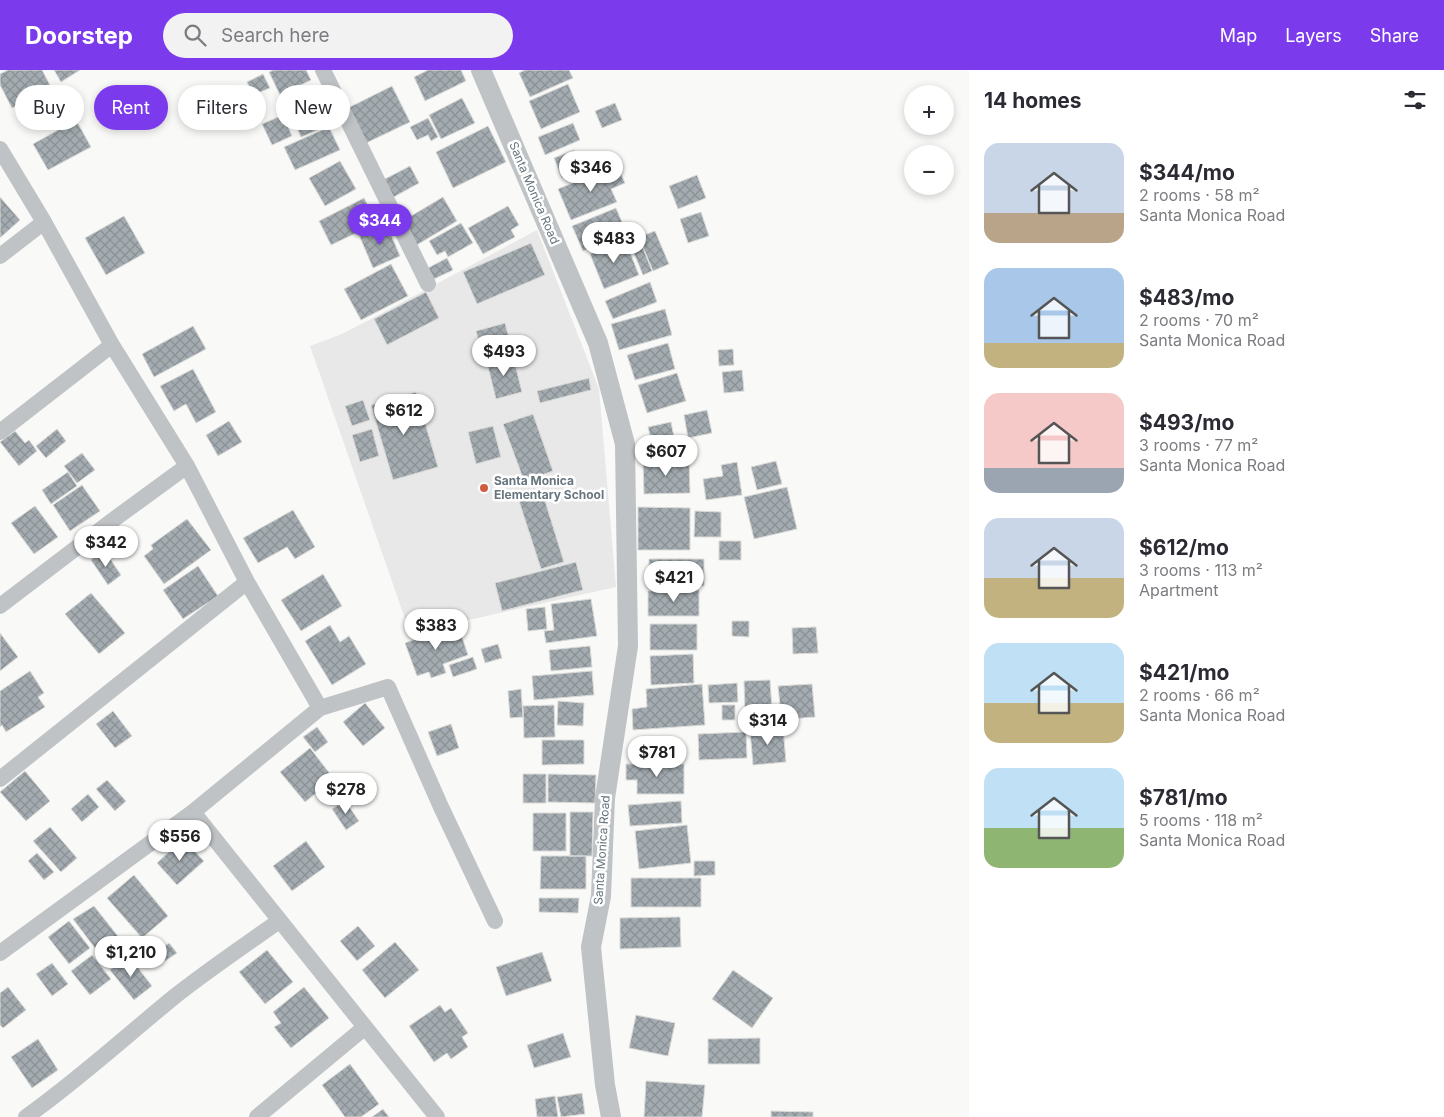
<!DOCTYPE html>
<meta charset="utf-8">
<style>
:root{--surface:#fff;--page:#f2f2f3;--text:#2b2b33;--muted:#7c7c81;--accent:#7c3aed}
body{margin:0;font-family:Inter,sans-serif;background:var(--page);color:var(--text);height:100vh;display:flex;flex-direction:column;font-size:19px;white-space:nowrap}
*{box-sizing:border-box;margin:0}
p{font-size:16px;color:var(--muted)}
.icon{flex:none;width:28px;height:28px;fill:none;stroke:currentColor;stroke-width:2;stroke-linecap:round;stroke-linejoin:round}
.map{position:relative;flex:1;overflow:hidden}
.details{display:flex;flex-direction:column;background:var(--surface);width:475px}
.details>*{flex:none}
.banner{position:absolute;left:15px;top:15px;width:475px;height:45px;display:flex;gap:10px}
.tools{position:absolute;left:904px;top:15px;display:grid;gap:10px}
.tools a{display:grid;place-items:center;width:50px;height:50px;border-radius:50%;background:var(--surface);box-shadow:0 2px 8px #0003;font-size:25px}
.price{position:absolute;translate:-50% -42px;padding:0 11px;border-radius:18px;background:#fff;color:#222;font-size:16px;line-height:32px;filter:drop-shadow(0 1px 2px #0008)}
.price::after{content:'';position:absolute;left:50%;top:30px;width:15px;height:11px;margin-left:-8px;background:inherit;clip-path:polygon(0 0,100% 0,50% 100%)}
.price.active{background:var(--accent);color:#fff}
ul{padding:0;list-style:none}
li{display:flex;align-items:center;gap:15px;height:125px;padding:0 15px}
li span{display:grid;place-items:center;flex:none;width:140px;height:100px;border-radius:15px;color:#555}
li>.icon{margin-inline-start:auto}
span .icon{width:60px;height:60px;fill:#fffc;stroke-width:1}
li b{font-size:21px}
h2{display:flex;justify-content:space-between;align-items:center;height:60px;padding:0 15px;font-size:21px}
.chip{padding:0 18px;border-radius:22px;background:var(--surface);box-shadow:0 2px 8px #0003;font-size:18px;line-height:45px}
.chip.active{background:var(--accent);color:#fff}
header{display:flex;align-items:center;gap:30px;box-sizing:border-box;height:70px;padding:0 25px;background:var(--accent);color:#fff}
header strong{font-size:24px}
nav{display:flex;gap:28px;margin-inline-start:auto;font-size:18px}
.search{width:350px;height:45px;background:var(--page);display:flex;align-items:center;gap:12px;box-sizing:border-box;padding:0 18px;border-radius:28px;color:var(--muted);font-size:19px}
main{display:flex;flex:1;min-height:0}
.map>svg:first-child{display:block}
</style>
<header>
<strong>Doorstep</strong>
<div class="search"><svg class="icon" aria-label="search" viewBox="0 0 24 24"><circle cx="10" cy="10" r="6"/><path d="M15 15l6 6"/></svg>Search here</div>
<nav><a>Map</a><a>Layers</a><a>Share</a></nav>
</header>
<main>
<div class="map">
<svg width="969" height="1047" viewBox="0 0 969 1047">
<defs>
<pattern id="building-cross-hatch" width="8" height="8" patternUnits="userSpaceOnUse" patternTransform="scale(1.25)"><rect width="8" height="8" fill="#a4acb1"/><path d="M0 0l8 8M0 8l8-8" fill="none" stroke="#899195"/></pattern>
</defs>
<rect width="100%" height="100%" fill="#f9f9f7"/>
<path fill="#e7e8e7" d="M537 160 599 319 616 517 410 563 310 276 342 264 371 249Z"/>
<path fill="url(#building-cross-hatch)" stroke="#dbdbd9" d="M8 0H42L51 17 12 38 0 15V4Z
M54 0H80L61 12Z
M274 0H306L311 10 280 25 269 2Z
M428 0H461L466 11 425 31 414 7Z
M525 0H569L573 8 530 27 519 3Z
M263 4 270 18 253 25 247 12Z
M568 14 580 42 541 59 529 31Z
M392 16 410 52 364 74 346 39Z
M317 20 332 54 301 67 286 34Z
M462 28 475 53 441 69 429 45Z
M615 33 622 50 602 58 595 41Z
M283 45 292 66 272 75 262 54Z
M428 48 438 67 431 71 428 65 417 70 410 57Z
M76 50 91 77 48 100 33 74Z
M573 53 580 70 545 85 538 67Z
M488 56 506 92 453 118 436 82Z
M329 57 340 80 295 100 284 77Z
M574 80 582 100 562 108 554 88Z
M340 91 356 119 325 136 309 108Z
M617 95 625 113 611 119 617 132 571 150 558 119Z
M410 96 419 113 392 128 383 110Z
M697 105 706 128 678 139 669 116Z
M0 127 20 150 0 168Z
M443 127 457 151 415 176 401 152Z
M364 128 377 153 331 175 319 151Z
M508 136 519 155 511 160 515 167 483 184 468 158Z
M616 138 627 164 583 181 572 156Z
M701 142 709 166 688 173 680 149Z
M124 146 145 183 106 205 85 168Z
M386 153 400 186 373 198 359 165Z
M461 153 473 173 448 187 445 181 437 185 429 171Z
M655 161 669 194 653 201 639 167Z
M625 170 639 205 604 219 590 184Z
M531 173 545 205 477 234 463 202Z
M643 178 652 201 643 205 633 181Z
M447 188 453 200 434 209 428 198Z
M391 194 408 226 361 250 344 219Z
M650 212 657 232 613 249 605 231Z
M426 222 439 248 387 275 374 249Z
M665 239 672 265 619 280 611 254Z
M505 253 513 282 484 290 476 261Z
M193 256 206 279 154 307 142 284Z
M668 273 675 299 635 310 627 285Z
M733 279 734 295 719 296 718 280Z
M513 286 522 322 496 329 487 293Z
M193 299 216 342 196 353 186 334 174 341 160 316Z
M742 300 744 321 724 323 722 302Z
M677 303 686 331 647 343 638 315Z
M589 308 591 320 540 333 537 321Z
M416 322 438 397 393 410 371 335Z
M363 330 370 350 352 356 345 336Z
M707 340 712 363 688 368 684 345Z
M533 344 553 401 524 411 503 354Z
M229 351 242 372 218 386 206 365Z
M671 352 675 372 653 377 648 357Z
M493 356 501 387 476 394 468 362Z
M57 359 66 371 46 388 36 376Z
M372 359 379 386 360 392 352 365Z
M15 361 25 373 29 370 37 381 19 396 0 372Z
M82 383 95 400 77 413 64 396Z
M689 390 690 423 644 424 643 391Z
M776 391 782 414 757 420 751 397Z
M737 392 742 425 706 430 703 409 723 406 721 395Z
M68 402 77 416 51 434 42 420Z
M82 415 100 441 70 461 53 435Z
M787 417 797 459 754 469 744 427Z
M542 421 564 492 541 499 518 428Z
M35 436 58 467 34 484 11 453Z
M638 437 690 438V480H638Z
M293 440 315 477 295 489 287 477 258 493 243 468Z
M695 441 721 442V467H694Z
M187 449 211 480 164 514 144 486 153 479 151 475Z
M719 471H741V490H719Z
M104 480 121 505 108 515 91 490Z
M649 489H704V516H649Z
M576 492 583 520 502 541 495 513Z
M198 496 218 526 183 549 163 520Z
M323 504 342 536 301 561 281 530Z
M699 520V546H648V521Z
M91 523 125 563 99 584 65 544Z
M591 529 597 566 546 573 544 561 554 560 551 534Z
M545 537 547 559 528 561 526 539Z
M732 551H749V567L732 566Z
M650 554H697V580H650Z
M330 555 340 572 349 566 366 594 332 615 305 571Z
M458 555 468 585 443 594 446 603 431 608 429 602 417 606 405 573Z
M816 557 818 583 793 584 792 558Z
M0 563 18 587 0 601Z
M498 574 502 588 485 593 481 579Z
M590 576 592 597 551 601 549 580Z
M693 584 694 613 651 615 650 586Z
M473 587 477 599 453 607 449 595Z
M30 601 44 623 38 627 45 637 6 662 2 655 0 657V621Z
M592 601 594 625 534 630 532 606Z
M770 610 772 639 745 641 744 611Z
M737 613 738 632 709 633 708 615Z
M702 614 705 655 633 660 632 639 647 637 646 619Z
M812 614 815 647 789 649V645H781L778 616Z
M521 619 523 647 510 648 508 621Z
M558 631 584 633 583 656 557 655Z
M365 633 385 658 363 676 343 652Z
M554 635 555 667 524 668 523 636Z
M722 635H735V650H722Z
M113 641 132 666 115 678 96 654Z
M451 654 459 678 437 686 428 662Z
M317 657 328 672 315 682 303 667Z
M783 657 786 692 753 695 750 660Z
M746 662 747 688 699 690 698 664Z
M542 670H584V694L542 695Z
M310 678 334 709 305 732 280 702Z
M626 694H684V724H637V710H626Z
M25 701 50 731 26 751 0 722Z
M523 704H546V733H523Z
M548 704 596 705 595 733 548 732Z
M107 710 126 731 115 741 96 719Z
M88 724 99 737 82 752 71 739Z
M345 731 359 751 346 760 332 739Z
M681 731 682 753 630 756 628 735Z
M570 742H593L592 786H570Z
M533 743H566V781H533Z
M687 755 691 793 639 799 635 761Z
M50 757 77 788 61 802 33 771Z
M183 769 204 791 177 815 157 793Z
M306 771 325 797 292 821 273 796Z
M37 783 54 802 44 810 28 791Z
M541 786H586V819H540Z
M694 791H715V805L694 806Z
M134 805 168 846 142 868 107 828Z
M631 808H701V837H631Z
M539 828H579L578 843 539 842Z
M94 836 125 875 104 890 73 849Z
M680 847 681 877 620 879V848Z
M69 851 90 878 69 894 48 867Z
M358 856 375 876 357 891 340 871Z
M395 872 419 900 385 928 362 900Z
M169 873 177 883 165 891 158 881Z
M267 880 293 912 265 934 239 902Z
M542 882 552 911 506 926 496 897Z
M92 885 111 909 90 925 71 901Z
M129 886 152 916 134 930 110 900Z
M52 893 68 914 52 926 36 904Z
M733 900 773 928 752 958 712 929Z
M8 917 26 940 3 958 0 955V923Z
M304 917 329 948 291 978 274 957 281 953 273 942Z
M440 935 445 942 451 938 468 963 462 967 468 977 451 989 447 983 434 992 409 956Z
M636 945 675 953 668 986 629 978Z
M563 963 571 987 534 998 527 975Z
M760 968V994H708V969Z
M38 969 58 1000 32 1018 11 987Z
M350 994 379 1034 361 1047H345L322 1015Z
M646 1011 705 1015 702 1047H644Z
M582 1023 585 1044 561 1047 557 1027Z
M555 1026 558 1047H537L535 1029Z
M383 1039 389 1047H372Z
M771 1041 813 1042V1047H771Z"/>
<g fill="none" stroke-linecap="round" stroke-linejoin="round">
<path stroke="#bfc3c6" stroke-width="16" d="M323 0 428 214
M0 79 44 152 112 275 187 396 247 512 320 638
M0 186 44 152
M0 362 112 275
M0 536 109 453 187 396
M0 709 247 512
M193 742 320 638 388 617 441 737 495 851
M0 883 193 742 437 1047
M26 1047C78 1010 125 967 174 927 208 900 244 876 279 851
M257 1047 364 958"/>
<path stroke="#bfc3c6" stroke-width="20" d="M481 0 598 273 625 374 628 576 605 728 601 826 591 877 605 1015 611 1047"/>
</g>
<circle fill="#cf5c41" stroke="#fff" stroke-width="2" cx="484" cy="418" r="5"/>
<g text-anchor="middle" stroke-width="5" stroke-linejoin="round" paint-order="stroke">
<g font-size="12" fill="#67757e" stroke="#fff">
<text transform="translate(534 123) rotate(67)" y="4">Santa Monica Road</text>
<text transform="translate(602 780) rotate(-86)" y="4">Santa Monica Road</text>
</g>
<g font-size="12" font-weight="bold" fill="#67757e" stroke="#fff" text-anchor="start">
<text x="494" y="415">Santa Monica<tspan x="494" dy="14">Elementary School</tspan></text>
</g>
</g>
</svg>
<div class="tools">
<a>+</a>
<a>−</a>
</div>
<b class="price" style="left:591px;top:123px">$346</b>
<b class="price active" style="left:380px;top:176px">$344</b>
<b class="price" style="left:614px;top:194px">$483</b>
<b class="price" style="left:504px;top:307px">$493</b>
<b class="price" style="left:404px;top:366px">$612</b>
<b class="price" style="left:666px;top:407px">$607</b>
<b class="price" style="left:106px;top:498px">$342</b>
<b class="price" style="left:674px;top:533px">$421</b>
<b class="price" style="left:436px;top:581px">$383</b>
<b class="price" style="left:768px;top:676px">$314</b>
<b class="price" style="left:657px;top:708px">$781</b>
<b class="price" style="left:346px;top:745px">$278</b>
<b class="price" style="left:180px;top:792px">$556</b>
<b class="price" style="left:131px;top:908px">$1,210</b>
<div class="banner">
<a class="chip">Buy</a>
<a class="chip active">Rent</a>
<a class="chip">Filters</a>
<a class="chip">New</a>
</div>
</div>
<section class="details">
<h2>14 homes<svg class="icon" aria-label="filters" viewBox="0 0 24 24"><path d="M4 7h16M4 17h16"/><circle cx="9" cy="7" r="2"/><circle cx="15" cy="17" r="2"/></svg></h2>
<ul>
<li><span style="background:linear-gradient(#c9d6e8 70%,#b9a48a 0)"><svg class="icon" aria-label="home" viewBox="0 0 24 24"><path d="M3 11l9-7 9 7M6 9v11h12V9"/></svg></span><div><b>$344/mo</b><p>2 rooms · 58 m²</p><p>Santa Monica Road</p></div></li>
<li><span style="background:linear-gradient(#a9c7e8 75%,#c2b280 0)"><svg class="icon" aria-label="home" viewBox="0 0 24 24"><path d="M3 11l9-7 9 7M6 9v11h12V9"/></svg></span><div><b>$483/mo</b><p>2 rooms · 70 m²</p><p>Santa Monica Road</p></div></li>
<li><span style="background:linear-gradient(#f6c9c9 75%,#9aa5b1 0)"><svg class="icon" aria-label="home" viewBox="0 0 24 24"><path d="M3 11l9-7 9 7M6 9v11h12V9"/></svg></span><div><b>$493/mo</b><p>3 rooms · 77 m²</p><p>Santa Monica Road</p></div></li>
<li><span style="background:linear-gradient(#c9d6e8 60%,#c2b280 0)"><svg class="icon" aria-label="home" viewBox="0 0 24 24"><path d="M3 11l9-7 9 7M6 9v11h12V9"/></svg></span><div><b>$612/mo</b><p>3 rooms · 113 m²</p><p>Apartment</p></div></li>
<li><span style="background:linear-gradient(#bfe0f5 60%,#c2b280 0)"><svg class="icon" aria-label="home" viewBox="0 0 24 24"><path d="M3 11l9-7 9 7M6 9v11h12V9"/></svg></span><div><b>$421/mo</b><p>2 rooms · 66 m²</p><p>Santa Monica Road</p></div></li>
<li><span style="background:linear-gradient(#bfe0f5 60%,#8fb573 0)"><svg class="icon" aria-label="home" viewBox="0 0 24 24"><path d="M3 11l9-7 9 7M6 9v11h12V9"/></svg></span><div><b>$781/mo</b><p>5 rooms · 118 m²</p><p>Santa Monica Road</p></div></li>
</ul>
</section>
</main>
